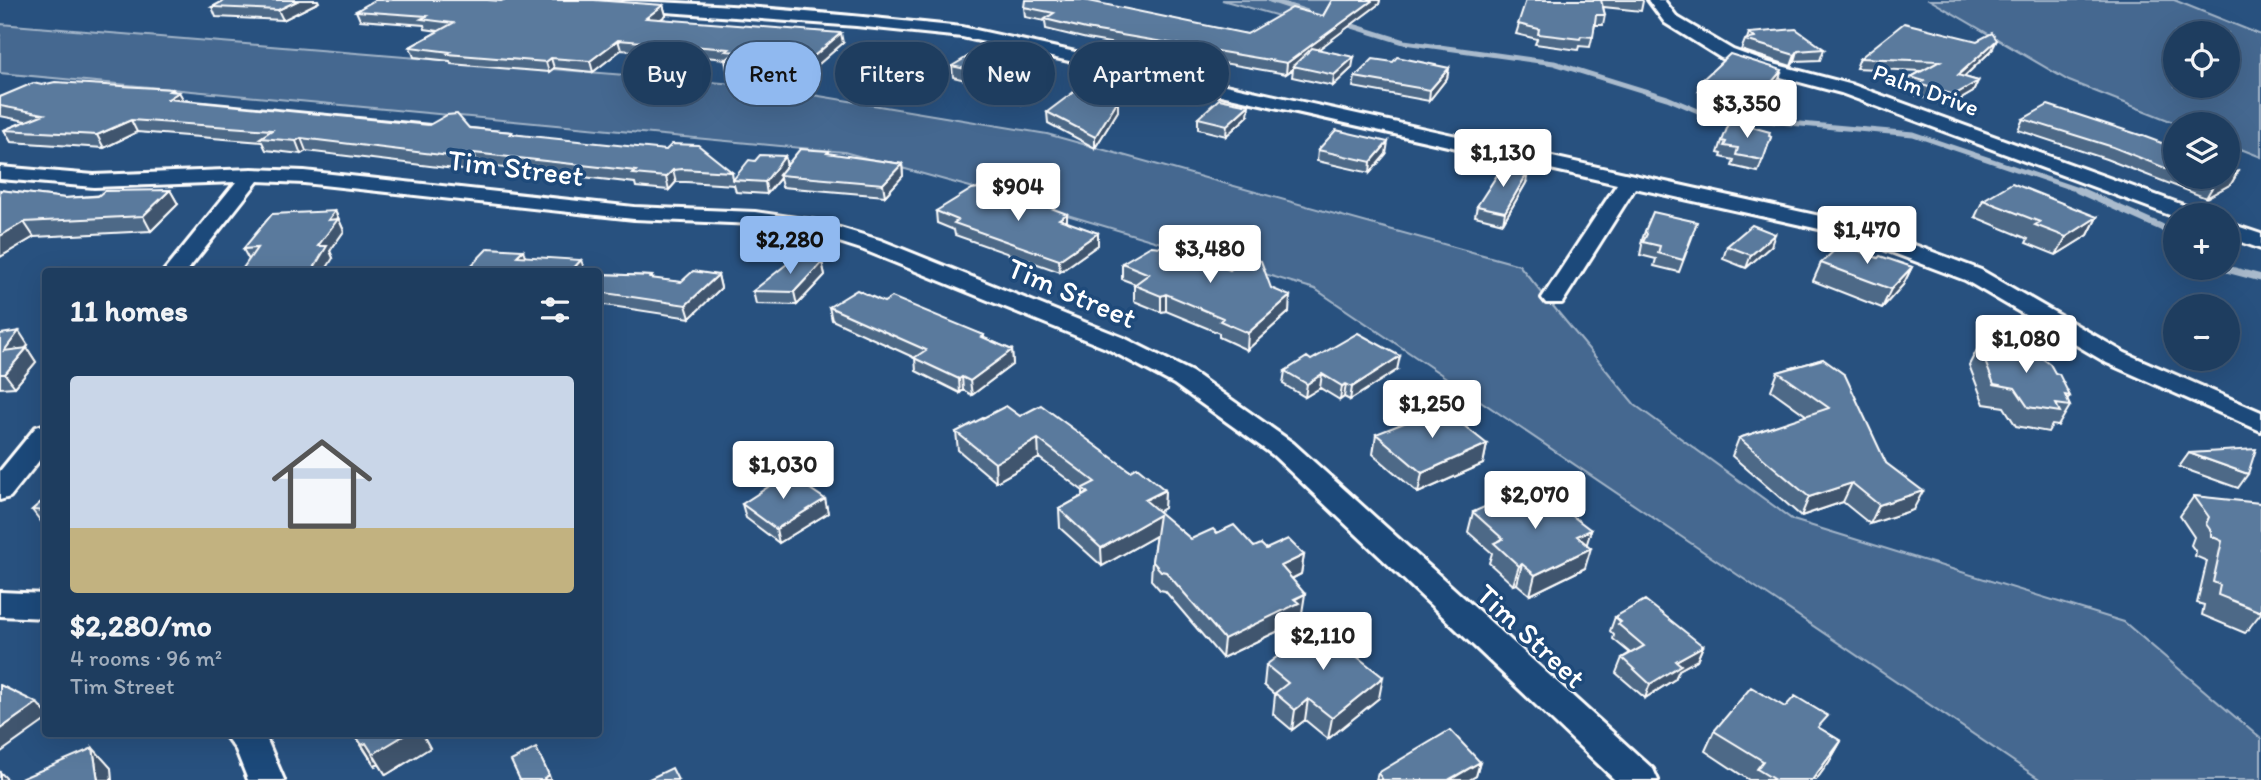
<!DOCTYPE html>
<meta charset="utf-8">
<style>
:root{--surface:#1e3d5f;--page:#264465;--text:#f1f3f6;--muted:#a1aebd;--line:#3c5674;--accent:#90b9f0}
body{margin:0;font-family:Itim,sans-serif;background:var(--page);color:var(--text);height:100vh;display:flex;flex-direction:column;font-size:26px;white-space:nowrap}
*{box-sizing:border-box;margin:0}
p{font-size:23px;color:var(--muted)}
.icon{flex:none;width:38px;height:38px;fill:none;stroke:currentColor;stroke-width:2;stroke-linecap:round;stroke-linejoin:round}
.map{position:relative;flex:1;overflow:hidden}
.panel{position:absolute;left:42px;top:268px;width:560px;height:469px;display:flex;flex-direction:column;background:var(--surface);border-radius:7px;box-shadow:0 7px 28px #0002,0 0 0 2px var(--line)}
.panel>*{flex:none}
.top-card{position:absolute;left:623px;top:42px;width:665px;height:63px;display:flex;gap:14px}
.fabs{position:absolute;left:2163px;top:21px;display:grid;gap:14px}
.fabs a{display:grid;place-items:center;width:77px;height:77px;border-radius:50%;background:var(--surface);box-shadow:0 7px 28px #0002,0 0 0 2px var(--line);font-size:35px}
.price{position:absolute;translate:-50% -60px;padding:0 16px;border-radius:7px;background:#fff;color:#222;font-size:23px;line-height:46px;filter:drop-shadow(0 2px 4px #0008)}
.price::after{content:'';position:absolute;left:50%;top:42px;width:21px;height:16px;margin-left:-10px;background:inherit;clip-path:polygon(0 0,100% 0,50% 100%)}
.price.on{background:var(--accent);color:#111}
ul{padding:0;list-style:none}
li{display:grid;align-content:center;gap:14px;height:371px;padding:0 28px}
li span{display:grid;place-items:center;height:217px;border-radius:7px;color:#555}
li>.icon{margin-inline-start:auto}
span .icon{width:126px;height:126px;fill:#fffc;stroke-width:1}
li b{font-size:30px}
h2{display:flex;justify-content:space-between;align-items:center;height:84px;padding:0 28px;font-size:30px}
.tag{padding:0 24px;border-radius:32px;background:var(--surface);box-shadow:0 7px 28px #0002,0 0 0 2px var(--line);font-size:24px;line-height:63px}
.tag.on{background:var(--accent);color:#111}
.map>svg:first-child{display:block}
</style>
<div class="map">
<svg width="2261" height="780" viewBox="0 0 2261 780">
<rect width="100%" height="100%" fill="#28517f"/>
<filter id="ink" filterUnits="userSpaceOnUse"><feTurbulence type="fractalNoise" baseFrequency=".0143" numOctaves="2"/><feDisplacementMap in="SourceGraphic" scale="14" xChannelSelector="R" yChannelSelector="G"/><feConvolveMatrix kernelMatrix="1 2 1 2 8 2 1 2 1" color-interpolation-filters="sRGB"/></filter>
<g filter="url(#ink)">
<path fill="#446890" stroke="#a2b4c8" stroke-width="2" fill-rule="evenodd" d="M1222 0H1341L1322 28Z
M1930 0H2174L2261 35V157L2228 144V124H2178L2069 81ZM2175 33H2228V86H2175Z
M0 24 759 86 1047 134 1519 265 1635 405 1793 520 2124 622 2261 739V780H2041L1315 289 1017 200 844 152 0 73Z"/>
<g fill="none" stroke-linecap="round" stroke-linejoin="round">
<path stroke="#aabbcd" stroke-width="5" d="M1270 0 1307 12
M1343 23 1404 42 1554 63 1667 98 1710 116 1913 134 2084 192"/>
<path stroke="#aabbcd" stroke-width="7" d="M2078 190 2161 227 2175 237
M2223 268 2261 278"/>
<g stroke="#fff" stroke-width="6">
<path id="minor" d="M562 0C696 0 829 13 962 27L1861 225 1981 270 2125 353 2261 412V431L2107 363 1965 280 1846 235 1635 188 1562 303H1546L1542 298 1617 184 962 37 856 26 570 5Z
M1648 0H1664L1677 17 1733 50 1766 62 1853 85 2197 210 2200 215 2175 217 1841 93 1754 70 1721 58 1665 23Z
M0 167 94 175 252 169 304 171 634 207 755 212 817 221 880 240 1124 338 1192 372 1293 443 1653 769 1658 780H1615L1273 455 1174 384 1106 348 864 250 814 234 755 224 634 219 304 183 258 181 187 271H164L236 182 94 187 0 179Z
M2228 223 2261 234V249L2228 237Z
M46 424V452L10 497 0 500V471L36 427Z
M0 592 46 594V618L0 616Z
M223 733H264L284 780H248L236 750Z"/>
</g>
<use href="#minor" fill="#1f4a7a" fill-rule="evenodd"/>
</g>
<path fill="#4d6987" stroke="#fff" stroke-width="2" d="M1332 0H1380L1379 4 1318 49 1352 68 1333 86 1292 77 1293 69 1286 74 1087 39 1046 29 1045 21 1025 17 1024 7 1247 34 1323 16Z
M1525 0H1642L1643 1 1641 11 1603 7 1605 15 1603 25H1595L1590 47 1579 46 1578 50 1535 44 1537 39 1516 34 1526 2Z
M501 1 663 5 666 15 660 19 843 43 789 90 733 84 731 74 734 71 727 70 725 60 727 59 621 50 593 72 554 68 549 72 451 64 450 61 414 57 410 47 439 31 425 29 424 25 360 20 356 11Z
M319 2 283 20 216 17 212 7Z
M1749 33 1824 49 1820 60 1795 61 1791 66 1741 50 1745 40 1747 39Z
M1992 50 1964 77 1978 81 1973 92 1949 106 1915 95 1916 91 1907 88 1911 77 1922 71 1856 68 1860 58Z
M952 66 1039 75 1045 76V87L1022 104 991 96 990 86 953 77Z
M1449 68 1447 78 1429 101 1353 87 1355 77Z
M1779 79 1764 98 1740 92 1731 100 1698 91 1701 81Z
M42 85 172 89 184 100 512 132 513 134 732 172 733 180 755 161 785 156 787 165 829 151V154L902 164 903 176 885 196 782 187 780 178 767 194 736 192 734 185 686 182H676L669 190 636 187 635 183 478 165 471 171 306 151 301 154 266 150 262 142 137 132 104 148 11 142 4 130 26 121 0 116V97Z
M1118 100V111L1095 148 1048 123 1047 112Z
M1248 116 1226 136 1198 129V118Z
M2023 119 2175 148V177H2228L2238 172 2231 184 2206 198 2106 159 2018 130Z
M1769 136 1771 137 1758 172 1732 166 1734 160 1721 157 1722 154 1718 153 1722 141Z
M1318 150 1386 154 1370 173 1317 161Z
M1526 183 1503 223 1475 216 1477 206Z
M0 190 65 198 170 190 178 204 151 231 34 237 0 257Z
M1983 200 2097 217 2088 235 2056 255 2026 243 2028 239 1975 217Z
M1016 206 1098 233V245L1060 272 955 235 954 230 937 223 936 211Z
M335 211 344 231 330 251 333 258 249 260 243 249Z
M1645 231 1693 235 1679 272 1654 266 1656 259 1640 255 1642 245 1641 243Z
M1727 246H1771L1746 268 1723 259Z
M1878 258 1912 267 1903 285 1882 308 1813 281 1821 263Z
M822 262 825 275 797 305 756 304 753 291Z
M1122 263 1271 288 1289 312 1247 350 1219 337V333L1166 311 1161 312 1134 301V285L1135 284 1122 279Z
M598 274 652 276V279L681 282 718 275 721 288 690 318 598 304Z
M884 302 984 335V338L1012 350 1013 364 972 395 963 390 960 393 916 371 915 358 832 320 829 307Z
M0 334 28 345 25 349 27 348 36 362 15 387 0 388Z
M1979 346 2055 373 2070 396 2067 401 2070 406 2058 426 2052 425 2048 432 2016 426 2004 407 1984 404 1969 365Z
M1823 359 1886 463 1913 510 1870 524 1843 502 1801 516 1732 456 1739 438 1807 416 1771 390 1778 372Z
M1311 360 1397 370 1350 400 1344 397 1340 400 1320 388 1305 397 1283 384 1285 371Z
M1020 416 1130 471 1165 490 1164 508 1158 512 1191 539 1217 533 1254 547 1304 555 1301 574 1292 579 1302 613 1298 615 1297 622 1222 658 1165 591 1160 590 1151 580 1152 561 1156 536 1102 566 1060 528 1059 509 1083 496V491L1039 458 996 482 958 450 956 432Z
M1376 434 1487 444 1483 464 1418 493 1373 454Z
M2189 453 2248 474 2238 488 2179 467Z
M2194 496 2261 505V613L2245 633 2202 615 2204 605 2197 603 2207 561 2195 556 2196 552 2191 545 2194 537 2180 516Z
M46 498V528L32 510Z
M825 499 828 513 779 543 746 518 742 504Z
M1532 501 1591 530 1586 544 1585 568 1530 595 1517 584 1513 585 1489 563 1492 553 1468 532 1473 512Z
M1615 617 1703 646 1697 660 1679 670 1675 679 1645 698 1616 673 1622 658 1630 653 1613 639 1614 635 1610 631Z
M1353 642 1351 652 1379 698 1328 739 1305 720 1292 730 1273 714 1275 695 1264 685 1266 665Z
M1821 729 1841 741 1829 762 1816 780H1749L1705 751 1714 731Z
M353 733H430L424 737 430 748 386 775 379 764 375 766Z
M1480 762 1476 776 1469 780H1376L1378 773Z"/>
<path fill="#3f556e" stroke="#fff" stroke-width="2" d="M299 0H318L319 2 283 20 278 10Z
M1373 0H1380L1379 4 1295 67 1293 66V69L1286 74 1287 63Z
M663 5 666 15 649 28 646 18Z
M841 33 843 43 789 90 787 79Z
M618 40 621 50 593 72 590 61Z
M1997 40 1992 50 1954 86 1958 75Z
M1798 51 1795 61 1791 66 1795 55Z
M1354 57 1352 68 1333 86 1334 75Z
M551 58 554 68 549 72 546 62Z
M1038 64 1039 75 1027 72Z
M1449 68 1447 78 1429 101 1430 90Z
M1782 70 1779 79 1764 98 1767 88Z
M1045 76V87L1022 104 1021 93Z
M1978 81 1973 92 1949 106 1954 95Z
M1743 82 1740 92 1731 100 1734 90Z
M172 89 174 95 179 92 186 104 168 99 169 91Z
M1118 100V111L1095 148V137Z
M1249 105 1248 116 1226 136 1227 125Z
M131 120 137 132 104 148 97 135Z
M301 138 306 151 301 154 296 141Z
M1388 142 1386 154 1370 173 1371 162Z
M474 153 478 165 471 171 466 158Z
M785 156 787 168 779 175 780 178 767 194 765 182Z
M902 164 903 176 885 196 883 184Z
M673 170 676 182 669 190 666 177Z
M1528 172 1526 183 1503 223 1505 212Z
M2238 172 2231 184 2206 198 2213 186Z
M170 190 178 204 151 231 143 216Z
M335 211 344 231 330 251 333 258 325 271H312L318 246 328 220Z
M1067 214V225L1059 219Z
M2097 217 2088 235 2056 255 2066 237Z
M24 222 34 237 0 257V236Z
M1098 233V245L1060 272 1059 260Z
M1775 234 1771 246 1746 268 1751 255Z
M523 250 527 262 517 256Z
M581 260 585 271H571Z
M822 262 825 275 797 305 794 292Z
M1912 267 1903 285 1882 308 1891 289Z
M718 275 721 288 690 318 686 305Z
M1166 294V311L1161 312V296Z
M1290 296 1289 312 1247 350 1248 333Z
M19 331 28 345 13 364 4 351Z
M27 348 36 362 15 387 5 374Z
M1012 350 1013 364 972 395 970 381Z
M1400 356 1397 370 1350 400 1352 387Z
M1322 374 1320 388 1305 397 1307 384Z
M962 377 963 390 960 393 959 379Z
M1346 384 1344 397 1340 400 1342 386Z
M1038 439 1039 458 996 482 995 463Z
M1487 444 1483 464 1418 493 1422 473Z
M1852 483 1843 502 1801 516 1809 497Z
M1165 490 1164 508 1145 519V500Z
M1923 491 1913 510 1870 524 1879 505Z
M825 499 828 513 779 543 776 529Z
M1159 515V534L1102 566 1101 548Z
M1591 530 1585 550 1577 536Z
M1591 548 1585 568 1530 595 1535 575Z
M1304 555 1301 574 1279 585 1281 566Z
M1522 564 1517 584 1513 585 1519 566Z
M1305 594 1302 613 1298 615 1297 622 1222 658 1224 639Z
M1353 642 1350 663 1346 648Z
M1703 646 1697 660 1679 670 1675 679 1645 698 1650 684 1676 661Z
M1383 677 1379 698 1328 739 1332 718Z
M1308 699 1305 720 1292 730 1295 710Z
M37 703 46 713V720L1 752 0 750V729Z
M408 733H430L424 737 430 748 386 775 373 754Z
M1841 741 1829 762 1816 780H1812Z
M366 743 379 764 375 766 362 745Z
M93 748 111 768 112 780H98Z
M536 748 551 780H545Z
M1480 762 1476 776 1469 780H1450Z
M0 772 8 780H0Z"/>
<path fill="#5a7a9d" stroke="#fff" stroke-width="2" d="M225 0H299L278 10 212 7Z
M375 0H487L501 1 503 0H594L663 5 646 18 841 33 787 79 731 74 744 62 725 60 737 52 726 51 729 49 618 40 590 61 551 58 546 62 447 54 450 52 410 47 453 23 421 19 427 16 356 11Z
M1025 0H1084L1247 34 1292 8 1323 16 1332 0H1373L1287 63 1086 29 1045 19 1054 13 1024 7Z
M1526 0H1601L1605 15H1596L1593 37 1581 36 1580 39 1538 34 1539 29 1518 24Z
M1904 23 1977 41 1992 33 1997 40 1958 75 1978 81 1954 95 1919 84 1924 81 1911 77 1940 61 1860 58Z
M1796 29 1824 49 1798 51 1795 55 1745 40 1755 38 1749 33Z
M1312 48 1354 57 1334 75 1293 66Z
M977 51 1038 64 1027 72 1045 76 1021 93 990 85 1002 77 952 66Z
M1730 54 1782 70 1767 88 1743 82 1734 90 1701 81Z
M1397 57 1449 68 1430 90 1355 77 1373 59 1393 62Z
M55 82 172 89 169 91 179 92 168 99 429 125 447 115 457 114 469 128 512 132 510 134 666 150 672 144 698 145 732 172 682 169 673 170 666 177 633 174 636 171 474 153 466 158 301 138 296 141 260 138 272 130 131 120 97 135 4 130 44 114 0 106V97L33 83 42 85Z
M1075 91 1118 100 1095 137 1047 112Z
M1219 99 1249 105 1227 125 1198 118Z
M2048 105 2140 135 2175 148V172L2113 147 2023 119Z
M1730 121 1770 132 1769 136 1771 137 1763 160 1736 155 1738 148 1724 146 1726 142 1722 141Z
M1336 130 1388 142 1371 162 1318 150Z
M800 149 829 151 827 153 902 164 883 184 779 175Z
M760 155 785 156 765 182 733 180 749 160 755 161Z
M1503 166 1528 172 1505 212 1477 206Z
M2228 168 2238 172 2213 186 2189 177H2228Z
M2012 183 2097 217 2066 237 2035 225 2040 222 1983 200Z
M979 188 1016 206 1027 199 1067 214 1059 219 1098 233 1059 260 954 223 958 220 936 211 972 189Z
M0 190 65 198 98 196 104 191 170 190 143 216 24 222 0 236Z
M335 211 328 220 338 219 318 246H327L312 271H241L257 248 243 249 272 214Z
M1653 212 1697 222 1683 260 1658 253 1660 246 1643 242 1647 234 1645 231Z
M1752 225 1775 234 1751 255 1727 246Z
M1841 244 1878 258 1880 256 1912 267 1891 289 1821 263Z
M1151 246 1180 249 1230 270 1248 256 1261 261 1271 288 1290 296 1248 333 1220 321 1223 318 1166 294 1161 296 1134 285 1149 274 1122 263Z
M488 248 523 250 517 256 581 260 571 271H466Z
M798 255 822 262 794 292 753 291Z
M693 271 718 275 686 305 598 292V274L652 276 650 278 681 282Z
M857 290 884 302 892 297 984 335 982 337 1012 350 970 381 962 377 959 379 914 358 926 350 829 307Z
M19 331 4 351 27 348 5 374H0V334Z
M1358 333 1400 356 1352 387 1346 384 1342 386 1322 374 1307 384 1285 371 1307 357 1311 360Z
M2018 340 2050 364 2055 373 2059 374 2070 396 2065 395 2070 406 2056 404 2060 412 2028 407 2015 388 1994 384 1979 346Z
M1823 359 1845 375 1886 463 1923 491 1879 505 1852 483 1809 497 1739 438 1829 408 1778 372Z
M1041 405 1130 471 1137 467 1165 490 1145 500 1191 539 1213 529 1217 533 1234 525 1254 547 1261 544 1266 549 1288 539 1304 555 1281 566 1305 594 1294 599 1299 603 1224 639 1166 572 1161 571 1152 561 1159 515 1101 548 1059 509 1088 493 1083 488 1095 482 1038 439 995 463 956 432 1006 406 1020 416Z
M1442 408 1487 444 1422 473 1376 434Z
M2256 449 2248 474 2189 453Z
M788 474 825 499 776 529 742 504Z
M1521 491 1532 501 1545 495 1591 530 1577 536 1591 548 1535 575 1522 564 1519 566 1494 543 1503 539 1473 512Z
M2194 496 2260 503 2261 505V612L2218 595 2220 585 2213 582 2222 541 2211 536V531L2206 524 2209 517Z
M46 498V511L32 510Z
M1645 600 1703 646 1676 661 1681 665 1650 684 1622 658 1644 646 1618 624 1621 622 1615 617Z
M1325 621 1353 642 1346 648 1383 677 1332 718 1308 699 1295 710 1275 693 1288 683 1266 665Z
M0 685 37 703 0 729Z
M1751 687 1785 707 1795 696 1828 716 1818 727 1841 741 1812 780H1775L1757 769 1763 761 1714 731Z
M1450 730 1480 762 1450 779 1451 780H1383L1378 773Z
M354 733H408L373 754 366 743 362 745Z
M93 748 98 780H18Z
M536 748 549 775 544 778 545 780H520L511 761Z
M672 768 678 780H647Z"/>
</g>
<g text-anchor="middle" stroke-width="7" stroke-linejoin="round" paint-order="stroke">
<g font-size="24" fill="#fff" stroke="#1f4a7a">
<text transform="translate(1926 90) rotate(20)" y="8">Palm Drive</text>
</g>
<g font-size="30" fill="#fff" stroke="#1f4a7a">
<text transform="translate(516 168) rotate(7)" y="10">Tim Street</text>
<text transform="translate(1072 293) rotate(23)" y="10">Tim Street</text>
<text transform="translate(1531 636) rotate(43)" y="10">Tim Street</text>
</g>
</g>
</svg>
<div class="fabs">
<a><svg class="icon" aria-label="locate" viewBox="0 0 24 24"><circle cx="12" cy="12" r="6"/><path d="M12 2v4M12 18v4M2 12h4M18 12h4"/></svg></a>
<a><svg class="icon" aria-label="layers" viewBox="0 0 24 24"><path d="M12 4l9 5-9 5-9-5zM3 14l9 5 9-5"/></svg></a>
<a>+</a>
<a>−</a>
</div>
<b class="price" style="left:1747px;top:140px">$3,350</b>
<b class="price" style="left:1503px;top:189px">$1,130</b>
<b class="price" style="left:1018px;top:223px">$904</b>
<b class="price" style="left:1867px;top:266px">$1,470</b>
<b class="price on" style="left:790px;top:276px">$2,280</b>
<b class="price" style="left:1210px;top:285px">$3,480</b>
<b class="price" style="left:2026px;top:375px">$1,080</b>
<b class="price" style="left:1432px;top:440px">$1,250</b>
<b class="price" style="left:783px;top:501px">$1,030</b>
<b class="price" style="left:1535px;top:531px">$2,070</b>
<b class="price" style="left:1323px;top:672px">$2,110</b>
<div class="top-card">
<a class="tag">Buy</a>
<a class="tag on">Rent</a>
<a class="tag">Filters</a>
<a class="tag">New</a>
<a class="tag">Apartment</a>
</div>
<section class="panel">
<h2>11 homes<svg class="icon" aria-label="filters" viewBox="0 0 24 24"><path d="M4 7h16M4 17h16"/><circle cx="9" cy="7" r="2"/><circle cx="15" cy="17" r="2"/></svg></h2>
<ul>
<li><span style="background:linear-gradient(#c9d6e8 70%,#c2b280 0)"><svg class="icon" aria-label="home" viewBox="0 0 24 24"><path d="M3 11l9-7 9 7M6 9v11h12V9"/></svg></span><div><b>$2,280/mo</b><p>4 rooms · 96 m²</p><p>Tim Street</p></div></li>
</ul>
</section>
</div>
